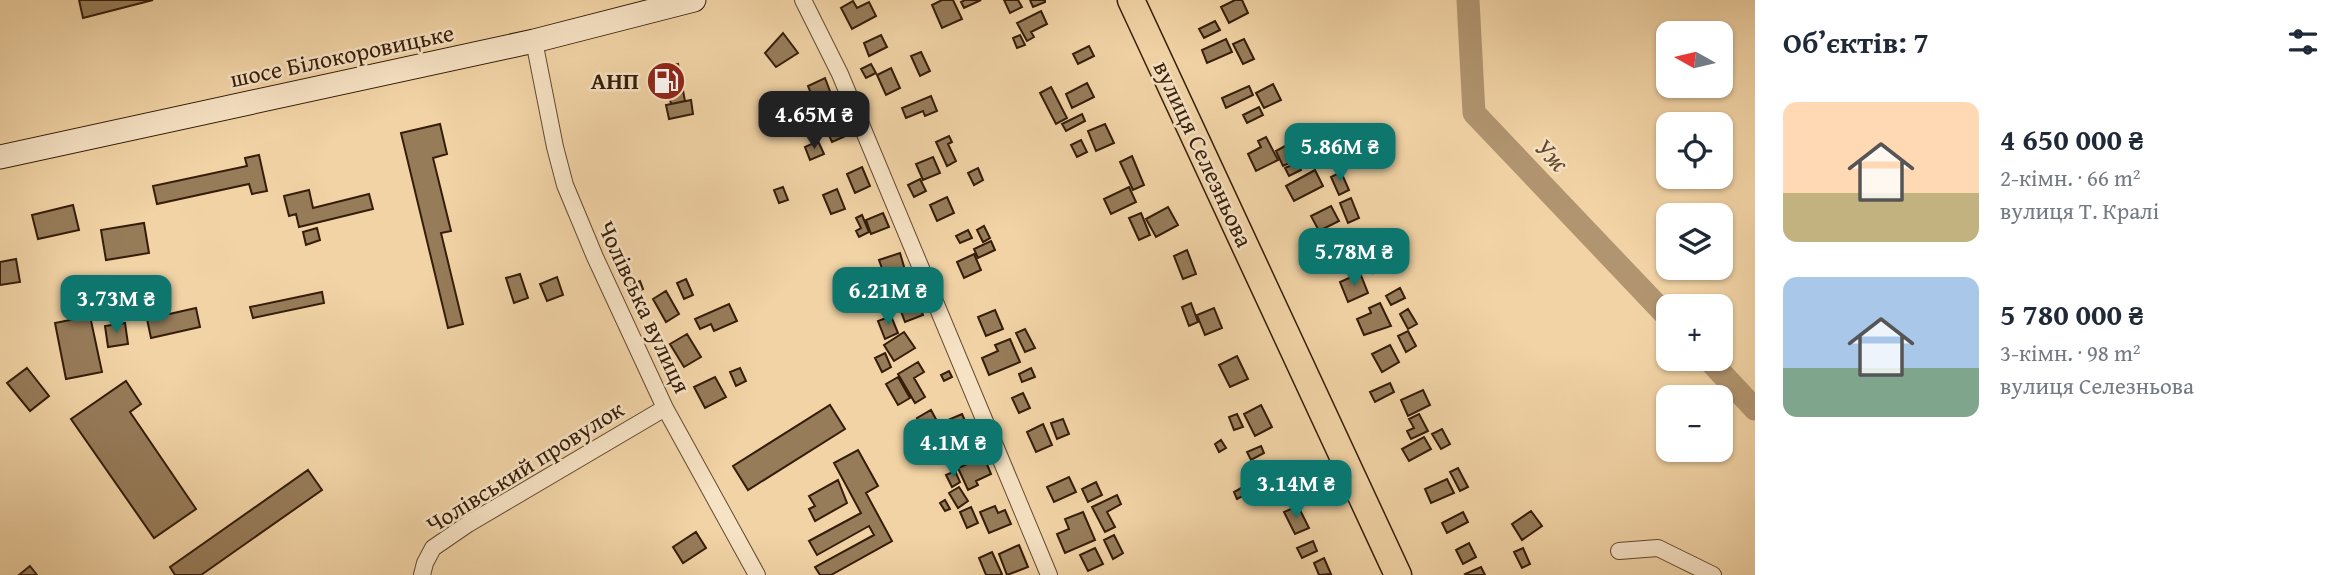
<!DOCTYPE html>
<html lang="uk">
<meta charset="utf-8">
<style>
:root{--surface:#fff;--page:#f6f6f7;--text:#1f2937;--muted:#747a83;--accent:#0f766e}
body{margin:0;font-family:"Gentium Book Plus",serif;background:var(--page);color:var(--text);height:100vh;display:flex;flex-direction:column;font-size:26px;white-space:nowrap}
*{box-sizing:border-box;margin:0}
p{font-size:23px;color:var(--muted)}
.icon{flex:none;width:38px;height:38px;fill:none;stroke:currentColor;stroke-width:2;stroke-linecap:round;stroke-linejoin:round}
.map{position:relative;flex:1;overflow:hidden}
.details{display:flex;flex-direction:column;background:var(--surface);width:595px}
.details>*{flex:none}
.needle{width:46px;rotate:278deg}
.fabs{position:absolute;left:1656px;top:21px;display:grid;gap:14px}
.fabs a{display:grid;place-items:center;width:77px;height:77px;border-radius:14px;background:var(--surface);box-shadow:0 2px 5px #0004;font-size:35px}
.price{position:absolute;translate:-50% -60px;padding:0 16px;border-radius:14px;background:var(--accent);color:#fff;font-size:23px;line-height:46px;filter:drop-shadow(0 2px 4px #0008)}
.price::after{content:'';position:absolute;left:50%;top:42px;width:21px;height:16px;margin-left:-10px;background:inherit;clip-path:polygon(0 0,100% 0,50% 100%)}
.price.on{background:#222;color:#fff}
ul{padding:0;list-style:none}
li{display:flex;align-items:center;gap:21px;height:175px;padding:0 28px}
li span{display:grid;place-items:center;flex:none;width:196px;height:140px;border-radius:14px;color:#555}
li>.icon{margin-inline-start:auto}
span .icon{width:84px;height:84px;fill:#fffc;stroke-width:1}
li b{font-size:30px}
h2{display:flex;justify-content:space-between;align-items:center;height:84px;padding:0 28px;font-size:30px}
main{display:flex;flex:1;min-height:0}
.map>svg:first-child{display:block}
</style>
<main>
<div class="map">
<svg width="1755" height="575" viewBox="0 0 1755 575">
<rect width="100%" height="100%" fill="#f1d3a5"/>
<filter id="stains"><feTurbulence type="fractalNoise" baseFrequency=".00286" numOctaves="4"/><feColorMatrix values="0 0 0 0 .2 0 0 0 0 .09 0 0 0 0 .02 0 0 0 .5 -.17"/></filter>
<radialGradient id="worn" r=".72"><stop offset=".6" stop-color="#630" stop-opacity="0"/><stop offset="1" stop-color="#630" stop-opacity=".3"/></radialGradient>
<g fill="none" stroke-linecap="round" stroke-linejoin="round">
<path stroke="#b19570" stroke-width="23" d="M1468 0 1474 113 1668 317
M1708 359 1755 409"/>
</g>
<path fill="#977c5a" stroke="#351d09" stroke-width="2" d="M79 0H153L83 18Z
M942 0H953L962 19 942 28 932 5Z
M965 0H981L964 8 961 2Z
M1004 0H1018L1022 7 1010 13Z
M1030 0H1045V2L1033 7Z
M1235 0H1242L1248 13 1229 23 1221 7Z
M853 1 857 8 869 2 876 16 852 29 841 8Z
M1041 11 1047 24 1031 32 1034 37 1027 41 1017 23Z
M1215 21 1220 30 1204 38 1199 29Z
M783 33 798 53 776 67 765 53Z
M881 35 887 47 869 56 864 43Z
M1020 35 1025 45 1017 48 1013 38Z
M1226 39 1232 52 1207 63 1202 50Z
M1244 39 1254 59 1243 64 1233 44Z
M1089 46 1094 56 1078 64 1073 54Z
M921 52 930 71 920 76 911 56Z
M678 64 685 101 671 104 663 68Z
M871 64 876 73 866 78 861 69Z
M891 68 900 88 886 95 877 75Z
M825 78 831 94 814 101 808 86Z
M1087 83 1094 97 1072 108 1066 94Z
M1273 84 1281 100 1264 108 1256 93Z
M1249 86 1253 95 1226 108 1222 98Z
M1051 87 1067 118 1056 124 1040 93Z
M931 96 937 111 925 116 923 111 906 118 902 108Z
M691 100 693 114 669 119 666 105Z
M818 107 822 115 808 121 805 114Z
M1259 107 1263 115 1247 123 1243 115Z
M1082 114 1085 121 1066 131 1062 124Z
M843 122 848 135 832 142 826 129Z
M440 124 447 154 433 158 451 231 441 233 463 324 448 328 401 133Z
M1105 124 1114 143 1096 151 1088 131Z
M949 136 952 142 948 144 956 161 947 166 936 142Z
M1266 137 1278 160 1256 171 1248 154 1261 147 1258 141Z
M1081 140 1087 152 1077 157 1071 145Z
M818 141 824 154 810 160 805 147Z
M1287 145 1294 161 1283 166 1276 151Z
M259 155 267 191 252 194 249 184 157 204 153 186 247 166 245 158Z
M1132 156 1144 185 1133 190 1120 162Z
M933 157 940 173 923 180 916 164Z
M1297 163 1301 170 1289 176 1285 168Z
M862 167 870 186 855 193 847 174Z
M978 168 983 180 974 185 968 173Z
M1315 170 1323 186 1294 201 1286 186Z
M1341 172 1349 190 1339 195 1331 177Z
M920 179 926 191 914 197 908 185Z
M783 187 788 200 779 203 774 190Z
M1129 187 1136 202 1111 214 1104 199Z
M837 189 845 209 831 214 823 195Z
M309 190 313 208 369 194 373 209 299 227 296 214 289 216 284 196Z
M947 197 954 213 937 221 930 205Z
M1351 198 1359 218 1348 223 1340 203Z
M73 205 79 230 38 239 32 215Z
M1331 206 1339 221 1319 231 1311 216Z
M1168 207 1178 225 1156 237 1146 219Z
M883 213 889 227 871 234 866 220Z
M1141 213 1150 235 1139 240 1129 218Z
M862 215 869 232 859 237 856 231 861 228 856 218Z
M144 223 149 253 106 260 101 230Z
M984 226 990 238 983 242 977 230Z
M317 228 320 240 306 245 303 232Z
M968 230 972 238 960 243 956 236Z
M1344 234 1348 241 1327 250 1324 243Z
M991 241 995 250 978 258 974 249Z
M1362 242 1369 259 1359 263 1353 246Z
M1187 250 1196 274 1183 279 1174 256Z
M900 253 905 270 885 277 879 260Z
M974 254 981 270 964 278 957 262Z
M1384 255 1389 264 1373 273 1368 263Z
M16 259 20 282 0 285V262Z
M1360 273 1368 293 1348 302 1340 282Z
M520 274 528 298 514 303 506 278Z
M882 275 890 294 878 299 871 280Z
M557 277 563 295 547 301 540 284Z
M686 279 693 295 684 299 677 283Z
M640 281 643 289 632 294 629 285Z
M903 284 905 290 895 293 892 288Z
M1400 288 1405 298 1391 305 1386 296Z
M666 291 679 314 666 322 653 299Z
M322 292 324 303 253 318 250 307Z
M914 294 923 315 905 322 897 301Z
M886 298 889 307 884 310 880 301Z
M1191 303 1198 322 1189 326 1182 307Z
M1380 303 1391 326 1364 335 1357 319 1371 313 1369 308Z
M729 304 737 321 714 331 711 324 700 329 695 319Z
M196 308 200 327 151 338 147 319Z
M1214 308 1222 328 1205 335 1197 315Z
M1408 309 1417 324 1408 329 1400 314Z
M995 310 1003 329 986 336 978 317Z
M90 316 102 372 66 379 55 323Z
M891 316 898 333 885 339 878 321Z
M125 323 128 344 108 347 105 326Z
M1025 329 1035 348 1025 352 1016 333Z
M1408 331 1416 346 1406 352 1398 336Z
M904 332 915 348 894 361 884 345Z
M687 334 701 357 684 367 670 344Z
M1010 339 1020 362 989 375 982 358 998 351 995 345Z
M1390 345 1399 362 1382 372 1372 354Z
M885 353 891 367 882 372 875 358Z
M1237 356 1248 379 1230 387 1219 365Z
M918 362 924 372 914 378 925 397 915 403 898 374Z
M27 368 49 396 30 411 7 383Z
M740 368 746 381 736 386 730 372Z
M1031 368 1035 377 1022 382 1019 374Z
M949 371 952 377 944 381 941 375Z
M715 377 726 397 705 408 694 387Z
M898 377 910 398 898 405 886 384Z
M126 381 141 404 130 412 196 509 154 538 71 419Z
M1390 383 1394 392 1375 402 1370 392Z
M1423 390 1430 405 1408 416 1401 400Z
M1023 393 1030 408 1019 413 1012 398Z
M830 405 845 429 748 490 733 466Z
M1261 405 1272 427 1255 436 1244 414Z
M931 410 938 423 925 431 917 418Z
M962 414 972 437 957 443 948 420Z
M1237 414 1243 427 1234 430 1229 417Z
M1419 414 1428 431 1411 439 1407 431 1414 428 1409 419Z
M1063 419 1069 434 1057 439 1051 423Z
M1043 424 1052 445 1036 452 1027 432Z
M1442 429 1450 444 1441 449 1432 434Z
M1424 437 1431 449 1409 461 1402 449Z
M1221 440 1226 448 1219 452 1215 444Z
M1261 446 1264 453 1251 460 1247 452Z
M858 450 878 486 866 493 892 541 831 575H820L815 567 874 535 869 526 817 555 809 541 861 513 834 463Z
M984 457 991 474 976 481 978 485 968 490 958 468Z
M1458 468 1468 487 1460 491 1450 472Z
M308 470 322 490 201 575H175L170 567Z
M955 471 960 482 952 487 946 475Z
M1069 477 1076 492 1054 502 1047 487Z
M1447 479 1454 493 1431 503 1425 489Z
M838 480 847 503 815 521 809 509 815 506 809 496Z
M1295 481 1298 488 1281 495 1278 489Z
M1096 482 1102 495 1088 502 1082 489Z
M1245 486 1248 493 1237 499 1234 492Z
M959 487 968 501 958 508 949 493Z
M1117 495 1121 504 1107 512 1115 527 1105 532 1092 507Z
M945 500 950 509 945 511 940 503Z
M995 506 998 513 1005 510 1011 524 989 533 980 512Z
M1298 506 1309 528 1295 534 1284 512Z
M971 507 978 523 967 528 960 512Z
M1531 511 1542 526 1522 540 1512 524Z
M1083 512 1095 540 1065 553 1057 534 1069 529 1065 519Z
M1463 512 1468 522 1447 533 1442 523Z
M696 532 706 548 683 563 673 547Z
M1114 535 1123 553 1113 559 1104 540Z
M1313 541 1317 551 1302 558 1297 548Z
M1469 543 1476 557 1463 564 1456 550Z
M1019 545 1028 567 1007 575 999 554Z
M1095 548 1103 564 1088 571 1080 555Z
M1523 548 1530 564 1522 568 1514 552Z
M992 552 1002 574 1000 575H986L979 558Z
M1324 558 1331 574 1319 575 1314 563Z
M30 566 37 575H19Z
M1481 567 1485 575H1466L1465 574Z"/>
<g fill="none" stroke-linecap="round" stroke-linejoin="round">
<g stroke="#644a30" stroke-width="18">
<path id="minor" d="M803 0 840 74 1049 575
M534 41 555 147 565 185 595 257 665 408 757 575
M1619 551 1658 548 1713 575
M422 575 425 563 433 548 468 524 665 408"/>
</g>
<g stroke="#351d09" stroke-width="25">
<path id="secondary" d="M0 157 534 41 694 0"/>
</g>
<g stroke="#351d09" stroke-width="29">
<path id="trunk" d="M1131 0 1398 575"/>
</g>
<use href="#minor" stroke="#f6e2c4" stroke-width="16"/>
<use href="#secondary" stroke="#f6e2c4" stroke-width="23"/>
<use href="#trunk" stroke="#f1d3a5" stroke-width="26"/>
</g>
<defs>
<g id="fuel-disc" transform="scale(2.0125)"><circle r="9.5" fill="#8f2418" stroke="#f6e2c4"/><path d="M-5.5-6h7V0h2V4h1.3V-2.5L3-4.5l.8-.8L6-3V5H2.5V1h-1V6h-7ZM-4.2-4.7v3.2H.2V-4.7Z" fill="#fff"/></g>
</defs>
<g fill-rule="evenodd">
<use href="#fuel-disc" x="666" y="81"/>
</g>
<g text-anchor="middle" stroke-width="5" stroke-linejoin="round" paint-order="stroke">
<g font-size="24" fill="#351d09" stroke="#f6e2c4">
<text transform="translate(342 56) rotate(-12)" y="8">шосе Білокоровицьке</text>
<text transform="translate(1203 154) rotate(65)" y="8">вулиця Селезньова</text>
<text transform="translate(644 307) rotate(65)" y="8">Чолівська вулиця</text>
<text transform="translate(525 467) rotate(-32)" y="8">Чолівський провулок</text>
</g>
<g font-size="24" font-weight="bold" fill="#351d09" stroke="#f6e2c4" text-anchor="end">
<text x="639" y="89">АНП</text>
</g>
<g font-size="26" font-style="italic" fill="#60472d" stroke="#f6e2c4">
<text transform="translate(1552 155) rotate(46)" y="9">Уж</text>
</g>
</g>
<rect width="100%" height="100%" filter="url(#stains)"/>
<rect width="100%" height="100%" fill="url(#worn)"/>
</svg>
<div class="fabs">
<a><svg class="needle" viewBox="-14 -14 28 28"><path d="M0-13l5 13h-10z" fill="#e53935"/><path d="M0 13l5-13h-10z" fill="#747a83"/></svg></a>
<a><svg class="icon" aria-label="locate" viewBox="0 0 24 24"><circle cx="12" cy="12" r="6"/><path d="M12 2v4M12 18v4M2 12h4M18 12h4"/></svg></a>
<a><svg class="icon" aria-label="layers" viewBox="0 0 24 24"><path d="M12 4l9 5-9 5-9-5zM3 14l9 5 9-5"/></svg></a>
<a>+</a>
<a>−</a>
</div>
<b class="price on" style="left:814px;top:151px">4.65M ₴</b>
<b class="price" style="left:1340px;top:183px">5.86M ₴</b>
<b class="price" style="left:1354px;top:288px">5.78M ₴</b>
<b class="price" style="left:888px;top:327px">6.21M ₴</b>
<b class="price" style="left:116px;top:335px">3.73M ₴</b>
<b class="price" style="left:953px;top:479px">4.1M ₴</b>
<b class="price" style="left:1296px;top:520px">3.14M ₴</b>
</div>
<section class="details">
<h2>Об’єктів: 7<svg class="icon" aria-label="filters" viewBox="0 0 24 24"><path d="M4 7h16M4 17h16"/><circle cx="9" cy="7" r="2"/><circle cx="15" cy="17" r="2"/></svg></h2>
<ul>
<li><span style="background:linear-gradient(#ffd9b3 65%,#c2b280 0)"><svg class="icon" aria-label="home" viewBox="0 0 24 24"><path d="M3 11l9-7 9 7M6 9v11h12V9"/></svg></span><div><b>4 650 000 ₴</b><p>2-кімн. · 66 m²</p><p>вулиця Т. Кралі</p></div></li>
<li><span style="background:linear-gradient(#a9c7e8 65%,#7fa58c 0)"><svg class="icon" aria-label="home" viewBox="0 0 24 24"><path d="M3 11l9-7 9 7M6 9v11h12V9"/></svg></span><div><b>5 780 000 ₴</b><p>3-кімн. · 98 m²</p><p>вулиця Селезньова</p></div></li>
</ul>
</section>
</main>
